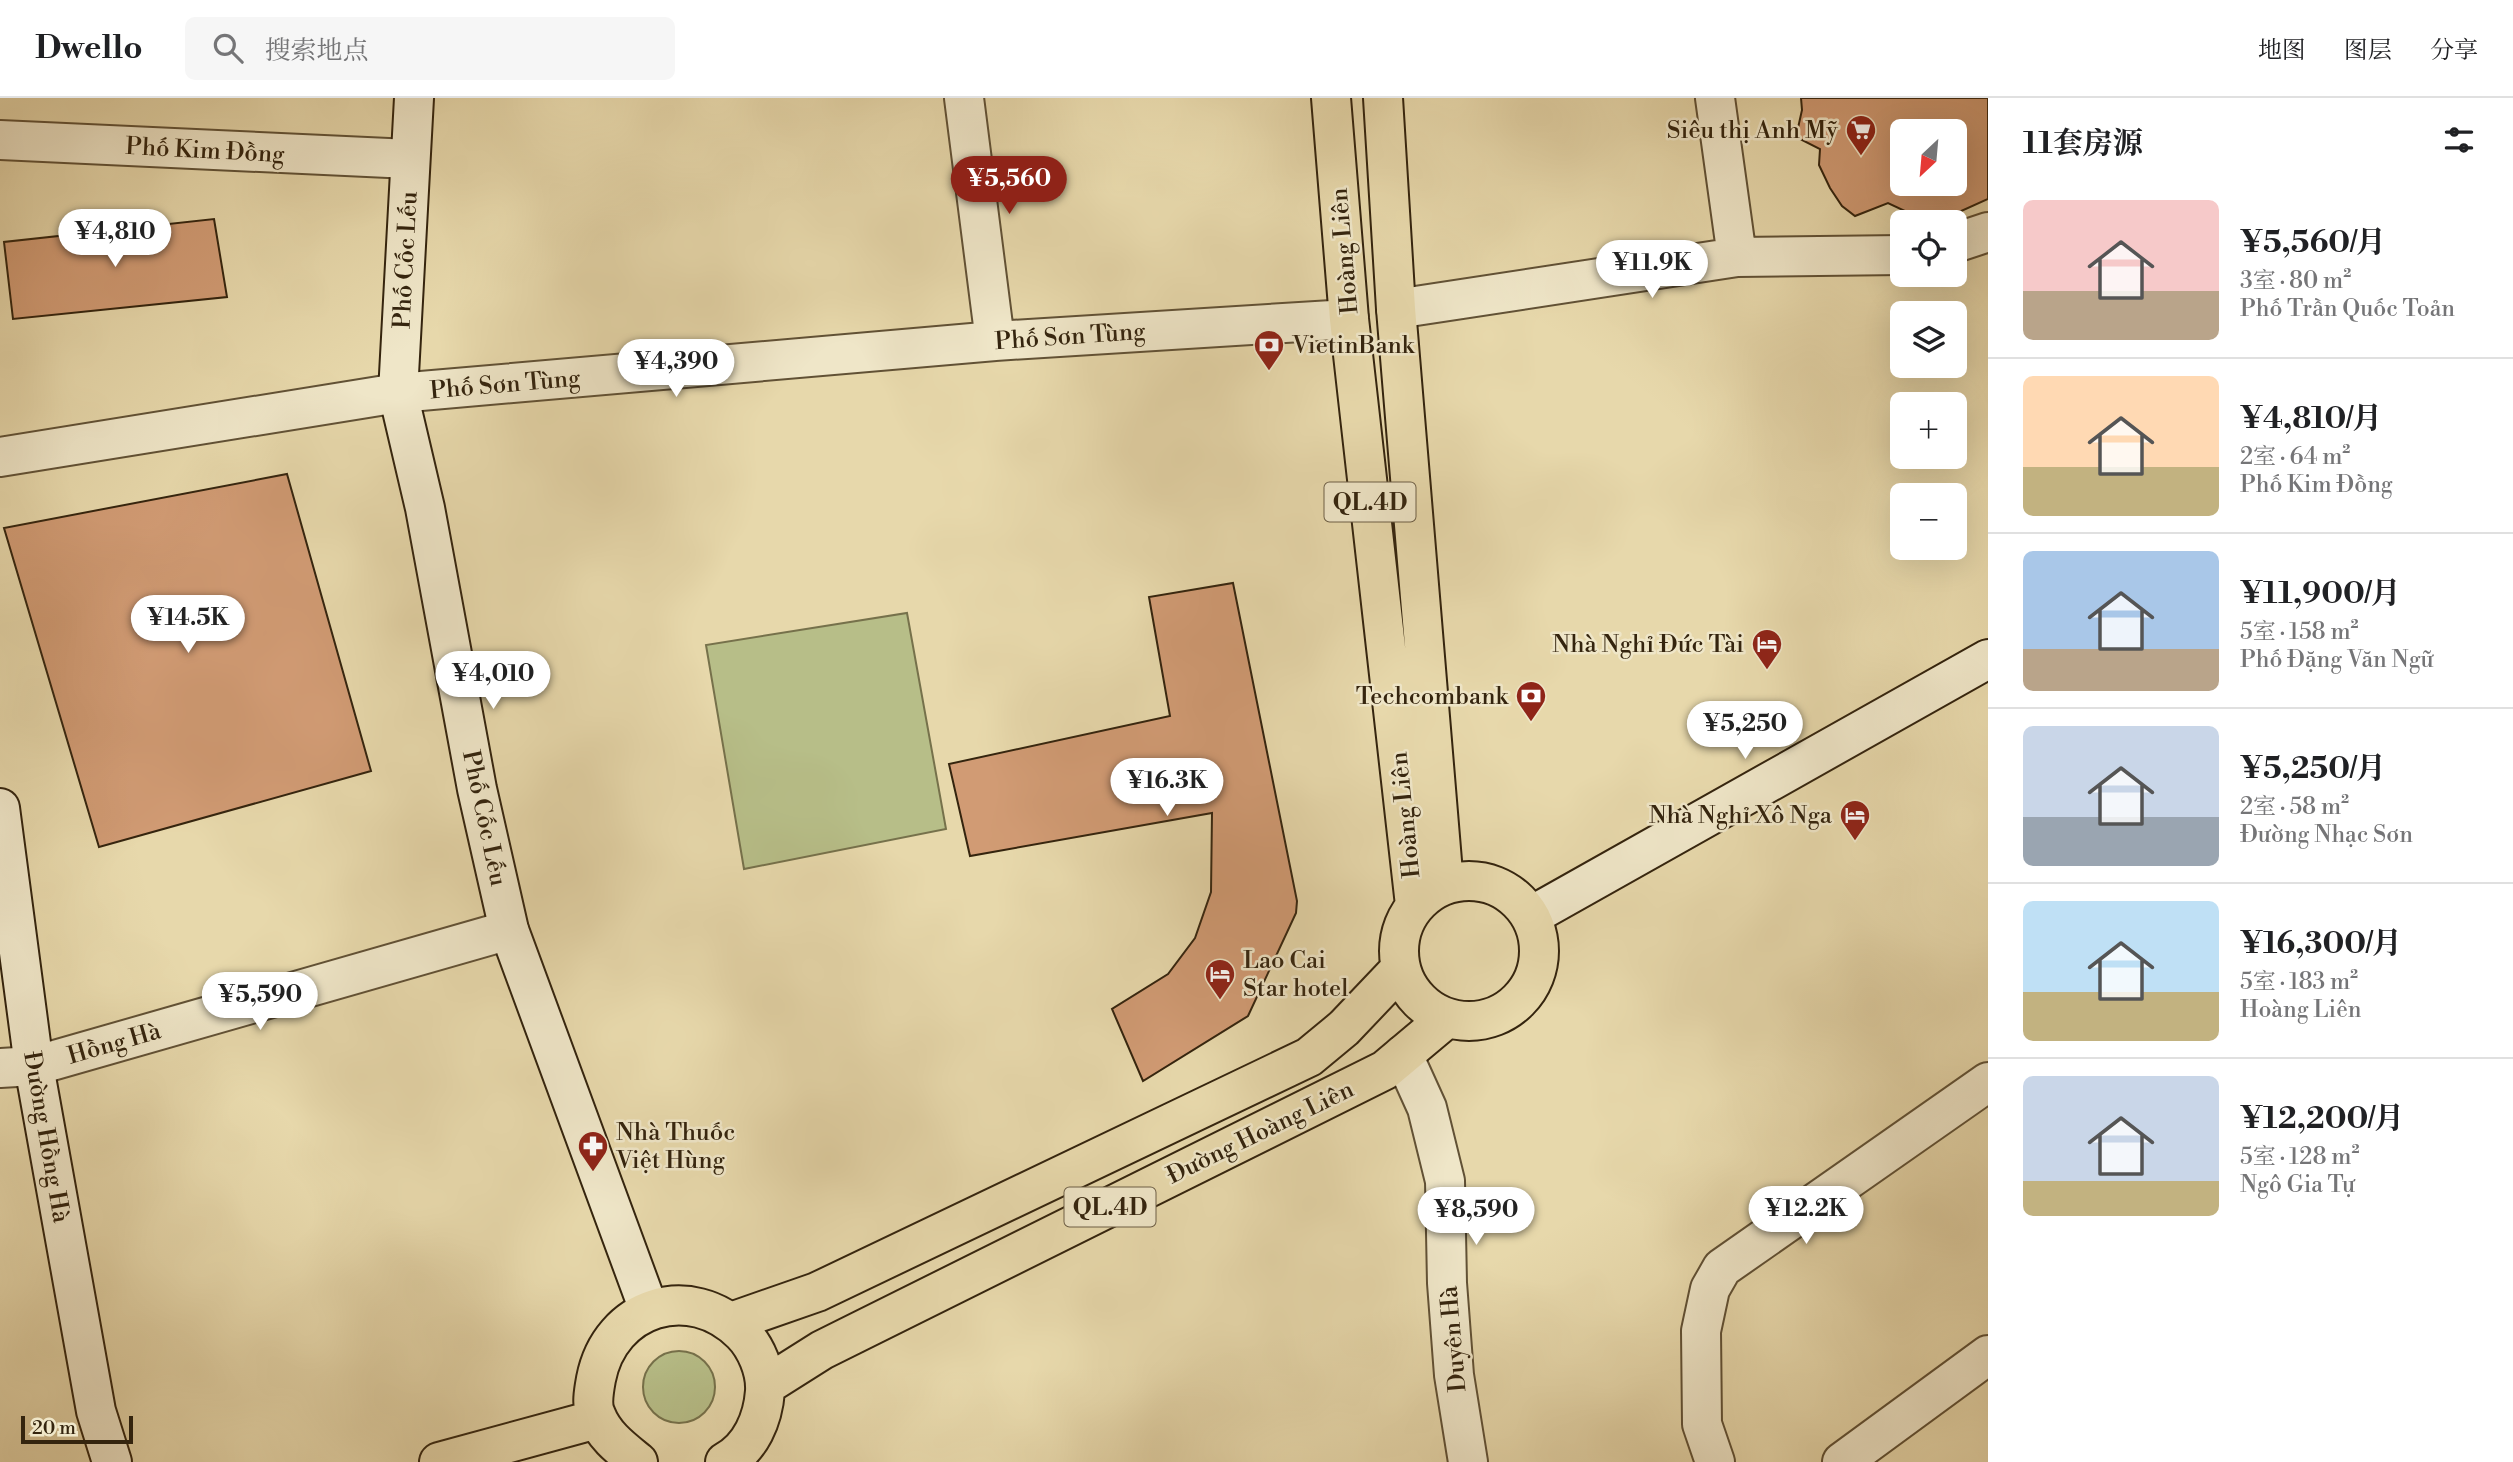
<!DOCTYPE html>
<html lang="zh">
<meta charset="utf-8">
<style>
:root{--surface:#fff;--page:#f6f6f6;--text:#202124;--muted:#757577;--line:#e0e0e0;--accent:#8f2418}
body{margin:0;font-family:"Libre Bodoni","Noto Serif SC",serif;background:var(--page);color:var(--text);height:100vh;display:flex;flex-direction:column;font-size:26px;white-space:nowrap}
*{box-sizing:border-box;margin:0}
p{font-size:23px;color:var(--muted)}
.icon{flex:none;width:38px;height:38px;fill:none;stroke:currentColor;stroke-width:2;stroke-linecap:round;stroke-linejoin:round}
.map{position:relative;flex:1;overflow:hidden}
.panel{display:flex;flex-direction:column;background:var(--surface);width:525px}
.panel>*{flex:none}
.needle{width:46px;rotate:206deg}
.tools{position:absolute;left:1890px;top:21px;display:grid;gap:14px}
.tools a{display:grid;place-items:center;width:77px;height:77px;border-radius:10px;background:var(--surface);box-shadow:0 7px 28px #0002;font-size:35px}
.scale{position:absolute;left:21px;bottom:18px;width:112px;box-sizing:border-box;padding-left:7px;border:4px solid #34240e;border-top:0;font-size:19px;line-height:24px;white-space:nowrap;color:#34240e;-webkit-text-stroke:5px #efe6c8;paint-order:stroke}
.price{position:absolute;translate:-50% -60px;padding:0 16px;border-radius:24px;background:#fff;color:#222;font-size:23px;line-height:46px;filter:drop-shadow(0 2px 4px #0008)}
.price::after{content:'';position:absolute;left:50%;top:42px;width:21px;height:16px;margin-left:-10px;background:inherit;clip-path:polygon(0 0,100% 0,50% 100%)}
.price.on{background:var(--accent);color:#fff}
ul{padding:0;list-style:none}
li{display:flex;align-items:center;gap:21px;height:175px;padding:0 35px}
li+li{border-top:2px solid var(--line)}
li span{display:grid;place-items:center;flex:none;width:196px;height:140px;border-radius:10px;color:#555}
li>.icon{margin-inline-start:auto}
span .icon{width:84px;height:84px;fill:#fffc;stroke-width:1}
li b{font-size:30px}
h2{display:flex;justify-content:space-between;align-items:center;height:84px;padding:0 35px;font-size:30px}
header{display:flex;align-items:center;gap:42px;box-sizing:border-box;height:98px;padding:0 35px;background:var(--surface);border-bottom:2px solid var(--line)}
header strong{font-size:33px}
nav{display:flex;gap:38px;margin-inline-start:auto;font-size:24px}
.search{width:490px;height:63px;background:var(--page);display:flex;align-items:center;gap:18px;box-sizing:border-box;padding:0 24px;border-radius:10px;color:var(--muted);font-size:26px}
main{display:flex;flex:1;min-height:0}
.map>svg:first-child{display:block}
</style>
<header>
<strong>Dwello</strong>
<div class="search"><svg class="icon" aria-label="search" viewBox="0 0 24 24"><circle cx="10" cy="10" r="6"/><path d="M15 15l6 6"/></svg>搜索地点</div>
<nav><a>地图</a><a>图层</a><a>分享</a></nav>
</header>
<main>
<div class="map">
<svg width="1988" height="1364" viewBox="0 0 1988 1364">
<rect width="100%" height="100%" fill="#e7d8ab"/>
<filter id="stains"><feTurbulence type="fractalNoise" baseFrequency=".00286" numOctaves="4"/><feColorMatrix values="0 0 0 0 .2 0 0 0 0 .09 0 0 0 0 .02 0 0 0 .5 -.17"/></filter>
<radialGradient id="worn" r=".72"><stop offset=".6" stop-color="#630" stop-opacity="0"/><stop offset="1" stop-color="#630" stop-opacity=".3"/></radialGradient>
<path fill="#b7be88" stroke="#76714b" stroke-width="2" d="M907 515 946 731 744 771 706 547Z
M643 1289a36 36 0 1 1 72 0a36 36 0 1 1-72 0Z"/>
<path fill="#d19b74" stroke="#34240e" stroke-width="2" fill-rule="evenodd" d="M1801 0H1988V101L1948 119 1924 122 1888 105 1855 118 1842 108 1830 90 1819 67 1820 51 1796 39 1802 12ZM1902 33H1955V86H1902Z
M214 121 227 199 13 221 4 144Z
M287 376 371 673 99 749 4 430Z
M1233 485 1297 803 1296 815 1248 918 1143 983 1112 911 1168 876 1195 840 1211 794 1212 715 970 758 949 666 1170 618 1149 499Z"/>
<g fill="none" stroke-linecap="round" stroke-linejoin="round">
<g stroke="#615135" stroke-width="42">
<path id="street" d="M964 0 995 243
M1715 0 1737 159
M0 42 410 61
M1955 145 1988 134
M1396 211 1737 159 1902 157
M0 359 398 295 995 243 1349 221
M1403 957 1427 1010 1445 1083 1447 1185 1454 1277 1468 1364
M0 970 34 968 509 832
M1715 1364 1702 1326 1701 1233 1710 1191 1722 1170 1988 984
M1842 1364 1988 1257"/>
</g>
<g stroke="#34240e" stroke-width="42">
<path id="secondary" d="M414 0 398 295 425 410 477 691 509 832 649 1212
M0 710 34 968 96 1313 112 1364
M1531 818 1988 561"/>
</g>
<g stroke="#34240e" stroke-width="42">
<path id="primary" d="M1331 0 1349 221 1415 807
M1383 0 1396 211 1444 787
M1399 853a70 70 0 1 1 140 0a70 70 0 1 1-140 0Z
M731 1224 817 1194 1309 959 1344 930 1401 870
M765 1288 822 1252 1385 972 1447 920
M439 1364 597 1321
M638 1364C622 1351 604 1338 596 1317 591 1307 594 1292 596 1281 610 1208 690 1183 742 1235 756 1249 766 1273 765 1293 763 1321 751 1350 725 1364"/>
</g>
<use href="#street" stroke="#efe6c8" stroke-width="38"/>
<use href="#secondary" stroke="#efe6c8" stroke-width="38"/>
<use href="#primary" stroke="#e7d8ab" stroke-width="38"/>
</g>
<defs>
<g id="supermarket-pin" transform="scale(1.575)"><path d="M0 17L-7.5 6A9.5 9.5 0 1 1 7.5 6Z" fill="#8f2418" stroke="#efe6c8"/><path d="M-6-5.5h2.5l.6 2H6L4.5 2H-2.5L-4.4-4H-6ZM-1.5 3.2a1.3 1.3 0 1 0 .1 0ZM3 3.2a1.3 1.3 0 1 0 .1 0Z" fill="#fff"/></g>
<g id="bank-pin" transform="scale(1.575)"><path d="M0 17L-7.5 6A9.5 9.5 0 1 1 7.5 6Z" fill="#8f2418" stroke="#efe6c8"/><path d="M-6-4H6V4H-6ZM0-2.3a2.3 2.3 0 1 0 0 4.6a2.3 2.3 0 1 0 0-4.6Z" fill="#fff"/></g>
<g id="hotel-pin" transform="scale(1.575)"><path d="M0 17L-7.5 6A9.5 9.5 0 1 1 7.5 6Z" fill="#8f2418" stroke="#efe6c8"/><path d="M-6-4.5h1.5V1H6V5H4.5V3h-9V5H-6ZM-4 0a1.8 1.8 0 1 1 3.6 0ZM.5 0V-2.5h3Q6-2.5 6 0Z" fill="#fff"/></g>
<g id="pharmacy-pin" transform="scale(1.575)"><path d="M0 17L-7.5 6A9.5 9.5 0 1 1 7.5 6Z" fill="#8f2418" stroke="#efe6c8"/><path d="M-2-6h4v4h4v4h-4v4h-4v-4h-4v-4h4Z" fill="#fff"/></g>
</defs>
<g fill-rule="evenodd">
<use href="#supermarket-pin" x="1861" y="32"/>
<use href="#bank-pin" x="1269" y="247"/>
<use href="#hotel-pin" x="1767" y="546"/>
<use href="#bank-pin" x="1531" y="598"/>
<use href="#hotel-pin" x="1855" y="717"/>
<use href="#hotel-pin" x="1220" y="876"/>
<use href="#pharmacy-pin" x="593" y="1048"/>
</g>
<g text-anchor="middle" stroke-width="5" stroke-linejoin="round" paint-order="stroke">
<g fill="#efe6c8" stroke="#6c5e46" stroke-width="2">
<rect x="1324.5" y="384.5" width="91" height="39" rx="5"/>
<rect x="1064.5" y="1089.5" width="91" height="39" rx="5"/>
</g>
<g font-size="23" font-weight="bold" fill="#34240e">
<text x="1370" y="412">QL.4D</text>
<text x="1110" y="1117">QL.4D</text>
</g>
<g font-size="24" fill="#34240e" stroke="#efe6c8" text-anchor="end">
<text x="1838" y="40">Siêu thị Anh Mỹ</text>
<text x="1292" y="255" text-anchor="start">VietinBank</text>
<text x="1744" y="554">Nhà Nghỉ Đức Tài</text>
<text x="1508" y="606">Techcombank</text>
<text x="1832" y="725">Nhà Nghỉ Xô Nga</text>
<text x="1243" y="870" text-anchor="start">Lao Cai<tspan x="1243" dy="28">Star hotel</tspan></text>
<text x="616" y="1042" text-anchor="start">Nhà Thuốc<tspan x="616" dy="28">Việt Hùng</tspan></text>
</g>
<g font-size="24" fill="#34240e" stroke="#efe6c8">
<text transform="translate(205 52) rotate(3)" y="8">Phố Kim Đồng</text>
<text transform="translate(1344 153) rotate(-95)" y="8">Hoàng Liên</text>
<text transform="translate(405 162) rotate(-87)" y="8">Phố Cốc Lếu</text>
<text transform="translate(1070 238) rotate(-4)" y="8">Phố Sơn Tùng</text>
<text transform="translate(505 286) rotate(-5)" y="8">Phố Sơn Tùng</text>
<text transform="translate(1405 717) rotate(-96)" y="8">Hoàng Liên</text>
<text transform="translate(485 720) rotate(78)" y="8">Phố Cốc Lếu</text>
<text transform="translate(114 945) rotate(-16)" y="8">Hồng Hà</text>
<text transform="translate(1260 1034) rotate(-26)" y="8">Đường Hoàng Liên</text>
<text transform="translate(47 1039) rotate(80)" y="8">Đường Hồng Hà</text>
<text transform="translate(1453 1241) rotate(-95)" y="8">Duyên Hà</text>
</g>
</g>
<rect width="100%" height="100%" filter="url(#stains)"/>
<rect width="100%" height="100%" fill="url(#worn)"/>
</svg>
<div class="tools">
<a><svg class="needle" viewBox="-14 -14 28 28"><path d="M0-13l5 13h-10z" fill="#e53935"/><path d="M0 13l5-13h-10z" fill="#757577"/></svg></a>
<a><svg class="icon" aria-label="locate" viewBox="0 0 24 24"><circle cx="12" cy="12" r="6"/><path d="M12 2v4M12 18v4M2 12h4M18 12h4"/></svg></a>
<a><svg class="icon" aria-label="layers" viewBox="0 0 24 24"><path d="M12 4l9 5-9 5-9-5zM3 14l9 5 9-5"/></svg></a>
<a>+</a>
<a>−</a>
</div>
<div class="scale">20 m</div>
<b class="price on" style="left:1009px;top:118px">¥5,560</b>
<b class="price" style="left:115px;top:171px">¥4,810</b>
<b class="price" style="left:1652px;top:202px">¥11.9K</b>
<b class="price" style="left:676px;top:301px">¥4,390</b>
<b class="price" style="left:188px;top:557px">¥14.5K</b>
<b class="price" style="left:493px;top:613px">¥4,010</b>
<b class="price" style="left:1745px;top:663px">¥5,250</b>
<b class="price" style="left:1167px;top:720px">¥16.3K</b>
<b class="price" style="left:260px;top:934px">¥5,590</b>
<b class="price" style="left:1806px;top:1148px">¥12.2K</b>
<b class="price" style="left:1476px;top:1149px">¥8,590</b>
</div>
<section class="panel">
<h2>11套房源<svg class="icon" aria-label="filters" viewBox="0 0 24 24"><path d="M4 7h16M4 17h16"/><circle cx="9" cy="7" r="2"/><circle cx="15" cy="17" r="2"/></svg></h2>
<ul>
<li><span style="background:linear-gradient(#f6c9c9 65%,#b9a48a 0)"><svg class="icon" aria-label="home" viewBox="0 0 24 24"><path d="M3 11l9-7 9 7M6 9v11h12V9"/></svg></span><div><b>¥5,560/月</b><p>3室 · 80 m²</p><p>Phố Trần Quốc Toản</p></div></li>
<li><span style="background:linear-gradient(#ffd9b3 65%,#c2b280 0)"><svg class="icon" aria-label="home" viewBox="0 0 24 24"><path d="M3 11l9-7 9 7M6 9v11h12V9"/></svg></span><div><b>¥4,810/月</b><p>2室 · 64 m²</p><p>Phố Kim Đồng</p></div></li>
<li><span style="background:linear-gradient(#a9c7e8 70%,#b9a48a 0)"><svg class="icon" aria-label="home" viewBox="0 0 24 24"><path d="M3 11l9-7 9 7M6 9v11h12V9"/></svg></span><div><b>¥11,900/月</b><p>5室 · 158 m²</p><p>Phố Đặng Văn Ngữ</p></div></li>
<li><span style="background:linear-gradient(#c9d6e8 65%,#9aa5b1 0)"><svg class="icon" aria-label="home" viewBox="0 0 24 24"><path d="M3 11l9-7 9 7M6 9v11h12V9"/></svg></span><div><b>¥5,250/月</b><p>2室 · 58 m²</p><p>Đường Nhạc Sơn</p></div></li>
<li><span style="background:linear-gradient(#bfe0f5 65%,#c2b280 0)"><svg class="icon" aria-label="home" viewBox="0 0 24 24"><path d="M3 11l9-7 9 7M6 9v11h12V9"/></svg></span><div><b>¥16,300/月</b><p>5室 · 183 m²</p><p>Hoàng Liên</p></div></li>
<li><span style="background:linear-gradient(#c9d6e8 75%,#c2b280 0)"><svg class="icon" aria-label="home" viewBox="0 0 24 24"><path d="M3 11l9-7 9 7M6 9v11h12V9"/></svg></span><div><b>¥12,200/月</b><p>5室 · 128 m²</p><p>Ngô Gia Tự</p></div></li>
</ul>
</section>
</main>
